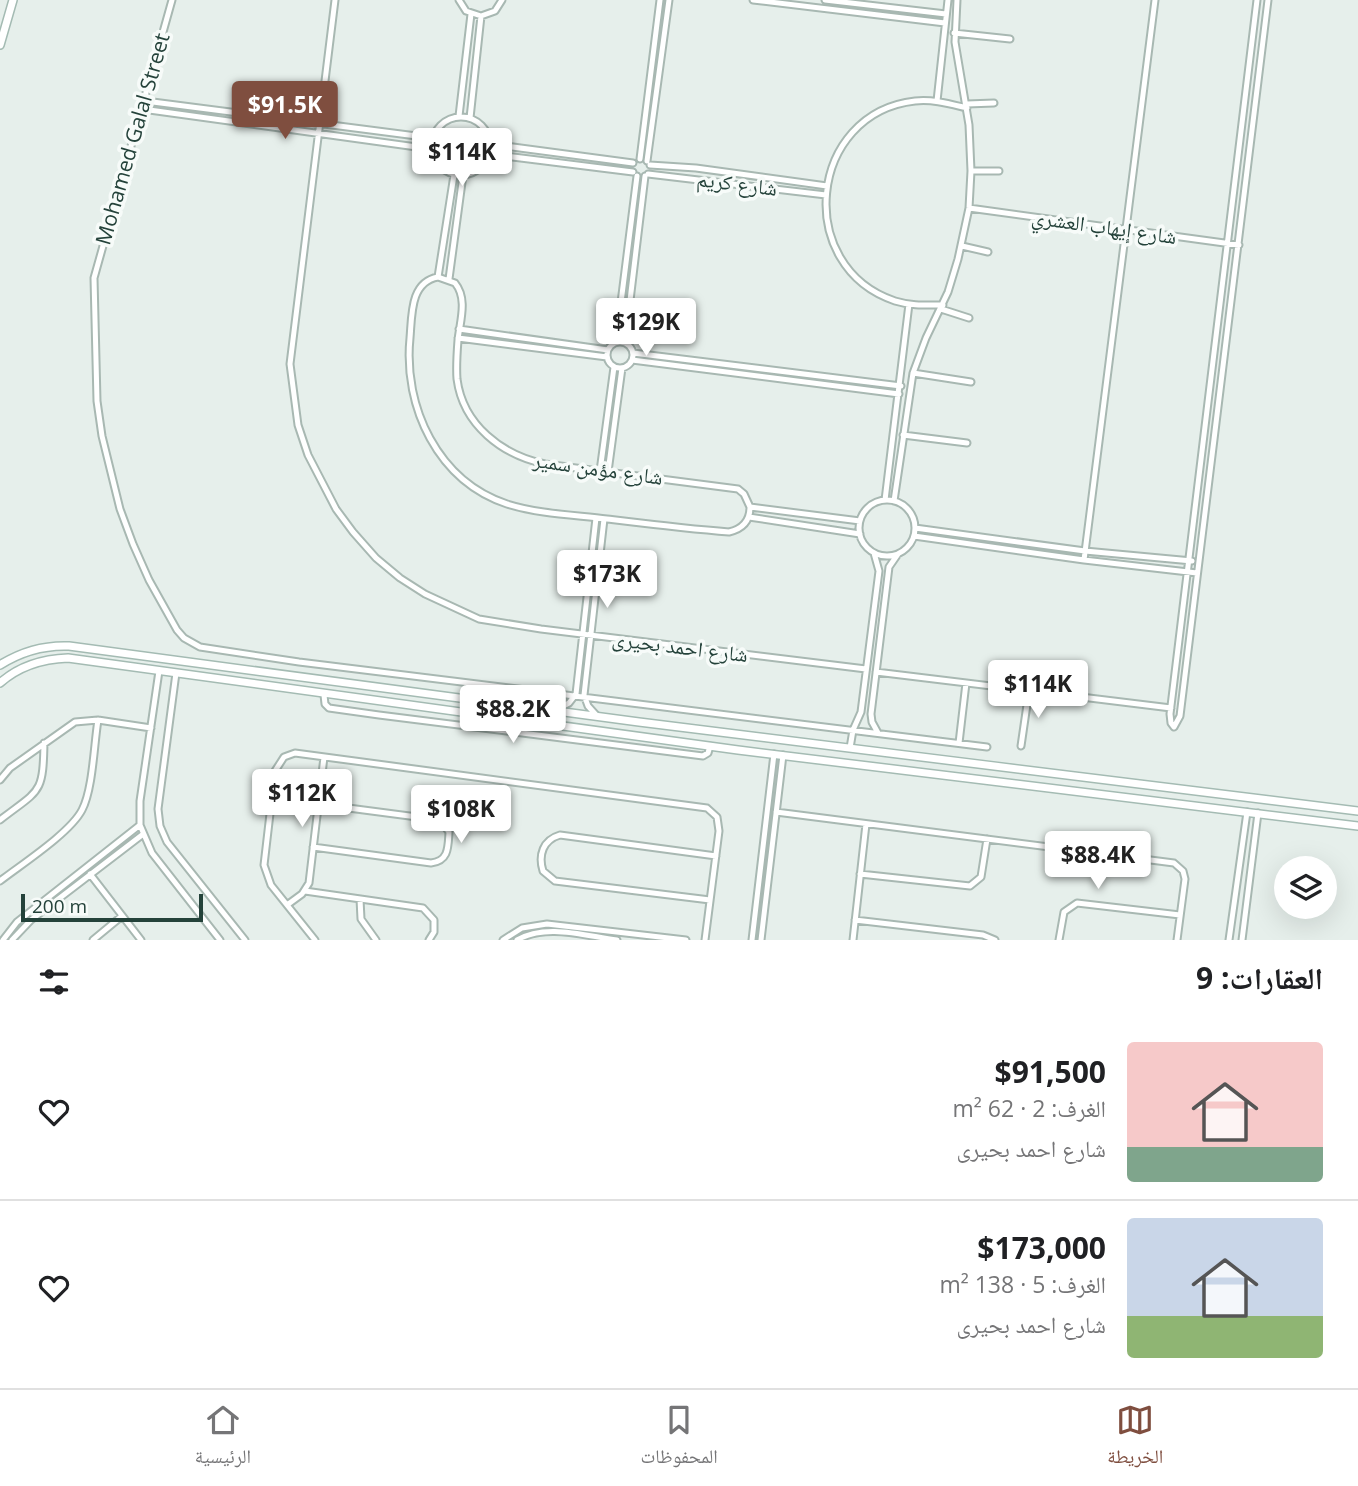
<!DOCTYPE html>
<html lang="ar">
<meta charset="utf-8">
<style>
:root{--surface:#fff;--page:#f2f2f2;--text:#202124;--muted:#757577;--line:#e0e0e0;--accent:#7f4e3f}
body{margin:0;font-family:"Open Sans","Noto Naskh Arabic",sans-serif;background:var(--page);color:var(--text);direction:rtl;height:100vh;display:flex;flex-direction:column;font-size:26px;white-space:nowrap}
*{box-sizing:border-box;margin:0}
p{font-size:23px;color:var(--muted)}
.icon{flex:none;width:38px;height:38px;fill:none;stroke:currentColor;stroke-width:2;stroke-linecap:round;stroke-linejoin:round}
.map{position:relative;height:940px;overflow:hidden;direction:ltr}
.sheet{display:flex;flex-direction:column;background:var(--surface);flex:1}
.sheet>*{flex:none}
.controls{position:absolute;left:1274px;top:856px;display:grid;gap:14px}
.controls a{display:grid;place-items:center;width:63px;height:63px;border-radius:50%;background:var(--surface);box-shadow:0 7px 28px #0002;font-size:35px}
.scale{position:absolute;left:21px;bottom:18px;width:182px;box-sizing:border-box;padding-left:7px;border:4px solid #24423a;border-top:0;font-size:19px;line-height:24px;white-space:nowrap;color:#24423a;-webkit-text-stroke:5px #f7fbf9;paint-order:stroke}
.price{position:absolute;translate:-50% -60px;padding:0 16px;border-radius:7px;background:#fff;color:#222;font-size:23px;line-height:46px;filter:drop-shadow(0 2px 4px #0008)}
.price::after{content:'';position:absolute;left:50%;top:42px;width:21px;height:16px;margin-left:-10px;background:inherit;clip-path:polygon(0 0,100% 0,50% 100%)}
.price.current{background:var(--accent);color:#fff}
ul{padding:0;list-style:none}
li{display:flex;align-items:center;gap:21px;height:175px;padding:0 35px}
li+li{border-top:2px solid var(--line)}
li span{display:grid;place-items:center;flex:none;width:196px;height:140px;border-radius:7px;color:#555}
li>.icon{margin-inline-start:auto}
span .icon{width:84px;height:84px;fill:#fffc;stroke-width:1}
li b{font-size:30px}
h2{display:flex;justify-content:space-between;align-items:center;height:84px;padding:0 35px;font-size:30px}
.menu{display:flex;justify-content:space-around;align-items:center;height:98px;border-top:2px solid var(--line);background:var(--surface);font-size:19px;color:var(--muted)}
.menu a{display:grid;justify-items:center;gap:4px}
.menu .current{color:var(--accent)}
.map>svg:first-child{display:block}
</style>
<div class="map">
<svg width="1358" height="940" viewBox="0 0 1358 940">
<rect width="100%" height="100%" fill="#e6efeb"/>
<g fill="none" stroke-linecap="round" stroke-linejoin="round">
<g stroke="#a8b8b2" stroke-width="9">
<path id="street" d="M172 0 94 278 97 401 102 436 120 509 133 544 149 580 177 630 184 638 200 647 299 662 987 747
M335 0 290 364 298 425 308 455 336 509 353 532 376 558 400 578 425 594 479 619 541 629 866 669
M459 0 466 11 481 16 495 11 502 0
M753 0 945 23
M825 0 946 14
M954 33 1010 39
M145 101 432 138
M937 101 948 0
M967 104 994 103
M142 109 431 149
M459 116 471 14
M432 146a29 29 0 1 1 58 0a29 29 0 1 1-58 0Z
M470 118 481 16
M490 144 633 163
M489 154 633 172
M640 159 660 0
M647 161 669 0
M650 165 696 168 827 186
M971 171H999
M648 174 826 195
M969 208 1239 245
M962 246 988 252
M438 277 455 283C468 299 460 321 458 340 457 353 456 366 457 379 463 425 502 455 545 464L738 489 744 494 750 507C750 521 742 529 729 532 688 529 648 524 607 519 574 515 539 514 507 504 438 481 403 407 410 338 412 315 410 282 438 277Z
M438 277 454 175
M449 279 463 175
M943 305C927 305 911 306 895 301 793 267 808 113 915 101 933 99 950 104 967 108
M941 309 969 318
M459 329 608 350
M458 338 607 357
M607 355a13 13 0 1 1 26 0a13 13 0 1 1-26 0Z
M616 342 637 176
M625 342 645 176
M633 353 901 386
M632 360 899 394
M913 373 971 382
M903 435 967 443
M600 471 614 367
M608 472 622 368
M885 500 909 304
M859 528a28 28 0 1 1 56 0a28 28 0 1 1-56 0Z
M894 501 913 373 926 338 948 292 958 259 969 208 971 171 969 125 955 42 957 0
M750 507 860 521
M749 517 860 534
M915 528 1085 551 1192 561
M914 536 1084 560 1197 573
M1084 560 1155 0
M159 671 140 801V825L152 853 220 940
M876 672 1171 708
M176 673 158 809 160 826 167 842 245 940
M324 695 325 704 329 708 379 715 703 756 708 753 710 746
M556 710 569 703 576 694 596 518
M597 716 588 706 584 695 604 519
M1174 727 1180 716 1268 0
M1174 727 1171 723 1170 714 1257 0
M878 733 872 722 871 714 889 567 898 554
M959 743 966 683
M1021 746 1029 691
M850 748 853 730 861 712 879 571 874 553
M0 780 10 768 75 722 98 720 151 728
M776 812 1174 863 1183 871 1185 879 1177 940
M0 820C40 789 43 795 44 743
M313 847 431 863C449 861 448 847 449 832L440 820 318 804
M90 874 141 940
M860 874 970 886 981 877 987 839
M0 881C22 864 70 833 82 810 93 789 94 744 98 720
M305 891 423 908 434 920V932L429 940
M360 899 361 919 376 940
M710 900 555 881 543 871C538 855 543 840 560 835L716 856
M287 905 302 894 309 883 324 757
M855 920 983 935 995 940
M3 940 17 922 140 825
M12 940 31 920 142 835
M93 940 122 916
M315 940 271 885 264 865 275 771 284 757 295 753 707 808 717 817 719 831 705 940
M503 940 522 928 547 924 686 940
M517 940C546 923 585 936 617 940
M752 940 774 754
M761 940 783 755
M853 940 866 824
M1059 940 1064 912 1077 903 1180 915
M1229 940 1247 812
M1242 940 1258 813"/>
</g>
<g stroke="#a4bbb3" stroke-width="10">
<path id="secondary" d="M0 45 13 0
M0 665C22 651 43 645 69 646L639 722 1358 811
M0 683C19 666 42 659 68 658L738 750 1358 826"/>
</g>
<use href="#street" stroke="#fff" stroke-width="5"/>
<use href="#secondary" stroke="#fff" stroke-width="7"/>
</g>
<g text-anchor="middle" stroke-width="7" stroke-linejoin="round" paint-order="stroke">
<g font-size="21" fill="#24423a" stroke="#f7fbf9">
<text transform="translate(133 139) rotate(-74)" y="7">Mohamed Galal Street</text>
<text transform="translate(737 184) rotate(7)" y="7">شارع كريم</text>
<text transform="translate(1104 227) rotate(8)" y="7">شارع إيهاب العشري</text>
<text transform="translate(598 469) rotate(8)" y="7">شارع مؤمن سمير</text>
<text transform="translate(680 647) rotate(7)" y="7">شارع احمد بحيرى</text>
</g>
</g>
</svg>
<div class="controls">
<a><svg class="icon" aria-label="layers" viewBox="0 0 24 24"><path d="M12 4l9 5-9 5-9-5zM3 14l9 5 9-5"/></svg></a>
</div>
<div class="scale">200 m</div>
<b class="price current" style="left:285px;top:141px">$91.5K</b>
<b class="price" style="left:462px;top:188px">$114K</b>
<b class="price" style="left:646px;top:358px">$129K</b>
<b class="price" style="left:607px;top:610px">$173K</b>
<b class="price" style="left:1038px;top:720px">$114K</b>
<b class="price" style="left:513px;top:745px">$88.2K</b>
<b class="price" style="left:302px;top:829px">$112K</b>
<b class="price" style="left:461px;top:845px">$108K</b>
<b class="price" style="left:1098px;top:891px">$88.4K</b>
</div>
<section class="sheet">
<h2>العقارات: 9<svg class="icon" aria-label="filters" viewBox="0 0 24 24"><path d="M4 7h16M4 17h16"/><circle cx="9" cy="7" r="2"/><circle cx="15" cy="17" r="2"/></svg></h2>
<ul>
<li><span style="background:linear-gradient(#f6c9c9 75%,#7fa58c 0)"><svg class="icon" aria-label="home" viewBox="0 0 24 24"><path d="M3 11l9-7 9 7M6 9v11h12V9"/></svg></span><div><b>$91,500</b><p>الغرف: 2 · 62 m²</p><p>شارع احمد بحيرى</p></div><svg class="icon" aria-label="heart" viewBox="0 0 24 24"><path d="M12 20l-8-8c-3-5 5-10 8-4 3-6 11-1 8 4z"/></svg></li>
<li><span style="background:linear-gradient(#c9d6e8 70%,#8fb573 0)"><svg class="icon" aria-label="home" viewBox="0 0 24 24"><path d="M3 11l9-7 9 7M6 9v11h12V9"/></svg></span><div><b>$173,000</b><p>الغرف: 5 · 138 m²</p><p>شارع احمد بحيرى</p></div><svg class="icon" aria-label="heart" viewBox="0 0 24 24"><path d="M12 20l-8-8c-3-5 5-10 8-4 3-6 11-1 8 4z"/></svg></li>
</ul>
</section>
<nav class="menu">
<a class="current"><svg class="icon" aria-label="map" viewBox="0 0 24 24"><path d="M3 6l6-2 6 2 6-2v14l-6 2-6-2-6 2zM9 4v14M15 6v14"/></svg>الخريطة</a>
<a><svg class="icon" aria-label="saved" viewBox="0 0 24 24"><path d="M7 4h10v16l-5-4-5 4z"/></svg>المحفوظات</a>
<a><svg class="icon" aria-label="home" viewBox="0 0 24 24"><path d="M3 11l9-7 9 7M6 9v11h12V9"/></svg>الرئيسية</a>
</nav>
